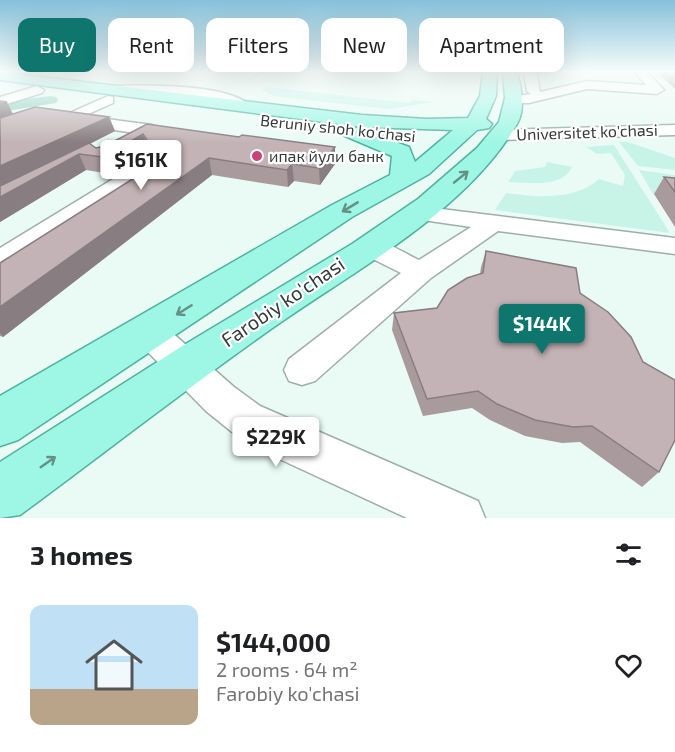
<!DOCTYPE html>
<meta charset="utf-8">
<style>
:root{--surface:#fff;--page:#f2f2f2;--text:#202124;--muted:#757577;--accent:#0f766e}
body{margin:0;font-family:"Exo 2",sans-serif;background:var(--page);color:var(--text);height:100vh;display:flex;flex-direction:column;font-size:22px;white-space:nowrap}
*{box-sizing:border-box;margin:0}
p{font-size:20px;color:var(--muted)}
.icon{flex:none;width:33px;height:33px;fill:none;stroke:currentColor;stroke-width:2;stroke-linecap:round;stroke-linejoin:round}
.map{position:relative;height:518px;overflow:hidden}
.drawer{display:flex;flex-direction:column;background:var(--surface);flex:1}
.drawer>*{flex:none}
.hud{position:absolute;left:18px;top:18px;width:639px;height:54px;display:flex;gap:12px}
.price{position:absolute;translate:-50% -51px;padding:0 14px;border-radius:6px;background:#fff;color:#222;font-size:20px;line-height:39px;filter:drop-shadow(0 2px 3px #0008)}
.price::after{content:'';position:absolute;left:50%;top:36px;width:18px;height:14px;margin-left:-9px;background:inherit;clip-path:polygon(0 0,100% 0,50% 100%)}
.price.on{background:var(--accent);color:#fff}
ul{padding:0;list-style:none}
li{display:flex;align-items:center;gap:18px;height:150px;padding:0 30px}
li span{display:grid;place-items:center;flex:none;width:168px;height:120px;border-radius:12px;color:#555}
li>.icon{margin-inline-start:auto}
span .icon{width:72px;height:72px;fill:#fffc;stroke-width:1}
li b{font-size:26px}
h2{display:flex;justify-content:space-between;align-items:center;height:72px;padding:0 30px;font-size:26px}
.pill{padding:0 21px;border-radius:12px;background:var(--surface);box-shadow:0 6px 24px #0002;font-size:21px;line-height:54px}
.pill.on{background:var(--accent);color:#fff}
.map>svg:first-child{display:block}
</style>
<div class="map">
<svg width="675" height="518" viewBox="0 0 675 518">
<rect width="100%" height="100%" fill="#eafbf6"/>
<path fill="#c8f4e8" d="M264 87 410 103 412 100 434 102 388 109 273 96 262 90Z
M619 142H628L675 158V170L638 166Z
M614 145 670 233 495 210 506 193C535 197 575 201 599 179L623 186 625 175 611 153 597 154 586 147Z
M547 162 572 167C563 188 528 183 508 182L515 171 545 167Z
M639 170 675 175V196L653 194Z"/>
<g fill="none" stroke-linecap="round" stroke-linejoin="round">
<path fill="#93d3c2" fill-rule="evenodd" d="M51 96 56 97 58 100 56 103 0 112V102Z"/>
<g stroke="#9eaea9" stroke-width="3">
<path id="minor" d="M250 71H264L255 75Z
M524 71H536L540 92 587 81 646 85 634 71H646L664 90 657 94 587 89 529 103H509V97L531 94 527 91Z
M37 86 44 90 42 93 0 106V97Z
M109 86C139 85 230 83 250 106L243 110 227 103 198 97 104 93 102 90Z
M108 96 113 97V103L84 116 152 125 160 130 158 133 133 146 124 141 135 133 66 123 58 118Z
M675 125V135L498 140 490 135 498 130Z
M125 174 132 176 135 180 132 184 10 266 0 269V248L118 176Z
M417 206 675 238V254L498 231 431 278 315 381 302 385 289 381 284 370 289 359 401 273 359 252 355 246 359 240C379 235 401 252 419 260L471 227 409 218 405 213 409 208Z
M149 319 161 323 234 387 260 406 478 501 485 518H407L275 457 232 432 206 411 137 341 132 332 137 323Z"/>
</g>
<g stroke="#50b29e" stroke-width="3">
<path id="major" d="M483 71H497L496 96 486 119 492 124 489 128 477 130 429 174 352 217 18 440 0 446V396L332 205 390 175 392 156 345 136 342 132 345 128H359L409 147 415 162 453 130 362 127 0 80V72L362 115 427 119 468 118 480 96Z
M503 71H517C521 88 526 108 517 124 465 213 353 271 271 329 186 389 104 453 20 515L0 518V462L184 345 352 244 418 199 477 148 499 122 505 98Z"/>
</g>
<use href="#minor" fill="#fff" fill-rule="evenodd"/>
<use href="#major" fill="#9ef7e5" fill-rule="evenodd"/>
</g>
<path fill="#a89a9d" d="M656 71H675V89Z
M0 101 13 114 109 117 115 131 90 144 96 148 105 146 147 124 239 137 335 147V164L320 185 294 181 288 187 212 175 3 337 0 336V263L157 164 148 150 110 174 86 170 0 222Z
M664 177 675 192V227L654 194Z
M486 251 580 293 659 472 642 487 580 442 562 443 525 436 490 420 472 408 423 416 392 330 394 313 437 308 480 274 481 267Z"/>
<path fill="#887d80" d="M7 102 14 116 0 121V104Z
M109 117 115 131 0 188V166Z
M143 134 148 150 110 174 103 157Z
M335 147V164L320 185 319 168Z
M79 154 86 170 0 222V197Z
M209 158 212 175 3 337 0 333V307Z
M292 164 294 181 288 187 287 170Z"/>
<path fill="#c3b3b7" stroke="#887d80" stroke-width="1.5" d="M670 71H675V76Z
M0 101 7 102 0 104Z
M35 107 109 117 0 166V118Z
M147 124 239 137 242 135 335 147 319 168 292 164 287 170 209 158 0 307V263L161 161 143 134 103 157 79 154 0 197V186L89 143 96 148 105 146Z
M664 177 675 178V192Z
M486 251 576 268 580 293 608 312 631 337 643 362 675 380V440L659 472 592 426 573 427 535 420 497 404 478 391 427 399 394 313 437 308 448 290 467 278 483 273Z"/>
<defs><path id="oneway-shaft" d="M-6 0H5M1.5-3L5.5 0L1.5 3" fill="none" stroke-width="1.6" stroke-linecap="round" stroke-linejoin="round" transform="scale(1.5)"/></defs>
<g stroke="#649086">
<use href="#oneway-shaft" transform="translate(461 177) rotate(-39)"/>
<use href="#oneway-shaft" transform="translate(350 207) rotate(149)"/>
<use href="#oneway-shaft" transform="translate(184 310) rotate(148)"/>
<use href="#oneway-shaft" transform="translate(48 462) rotate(-35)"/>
</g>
<linearGradient id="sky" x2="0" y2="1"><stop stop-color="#86c0d9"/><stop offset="0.5" stop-color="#f6fdfb"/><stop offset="1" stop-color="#f6fdfb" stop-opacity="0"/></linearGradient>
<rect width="675" height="143" fill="url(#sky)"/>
<circle fill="#ca4077" stroke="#fff" stroke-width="2" cx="257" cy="156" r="6"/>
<g text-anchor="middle" stroke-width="4.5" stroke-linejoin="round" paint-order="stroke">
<g font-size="16" fill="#353b39" stroke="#fff">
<text transform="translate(338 128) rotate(6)" y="6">Beruniy shoh ko'chasi</text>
<text transform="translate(587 132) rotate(-2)" y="6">Universitet ko'chasi</text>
</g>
<g font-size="16" fill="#353b39" stroke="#fff" text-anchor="start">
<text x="269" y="162">ипак йули банк</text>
</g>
<g font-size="20" fill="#353b39" stroke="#fff">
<text transform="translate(283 302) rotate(-34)" y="7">Farobiy ko'chasi</text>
</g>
</g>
</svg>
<b class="price" style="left:141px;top:191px">$161K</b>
<b class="price on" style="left:542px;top:355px">$144K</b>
<b class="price" style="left:276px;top:468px">$229K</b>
<div class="hud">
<a class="pill on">Buy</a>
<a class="pill">Rent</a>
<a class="pill">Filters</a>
<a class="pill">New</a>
<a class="pill">Apartment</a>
</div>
</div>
<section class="drawer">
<h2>3 homes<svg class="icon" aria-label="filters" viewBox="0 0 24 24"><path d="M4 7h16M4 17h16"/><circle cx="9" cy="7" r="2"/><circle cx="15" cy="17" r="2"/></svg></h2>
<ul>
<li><span style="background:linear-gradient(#bfe0f5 70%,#b9a48a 0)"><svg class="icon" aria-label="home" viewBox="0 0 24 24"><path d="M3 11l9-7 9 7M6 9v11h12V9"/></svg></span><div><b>$144,000</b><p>2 rooms · 64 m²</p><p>Farobiy ko'chasi</p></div><svg class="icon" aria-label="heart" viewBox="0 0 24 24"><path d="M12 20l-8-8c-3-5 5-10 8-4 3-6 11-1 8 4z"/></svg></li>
</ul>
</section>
